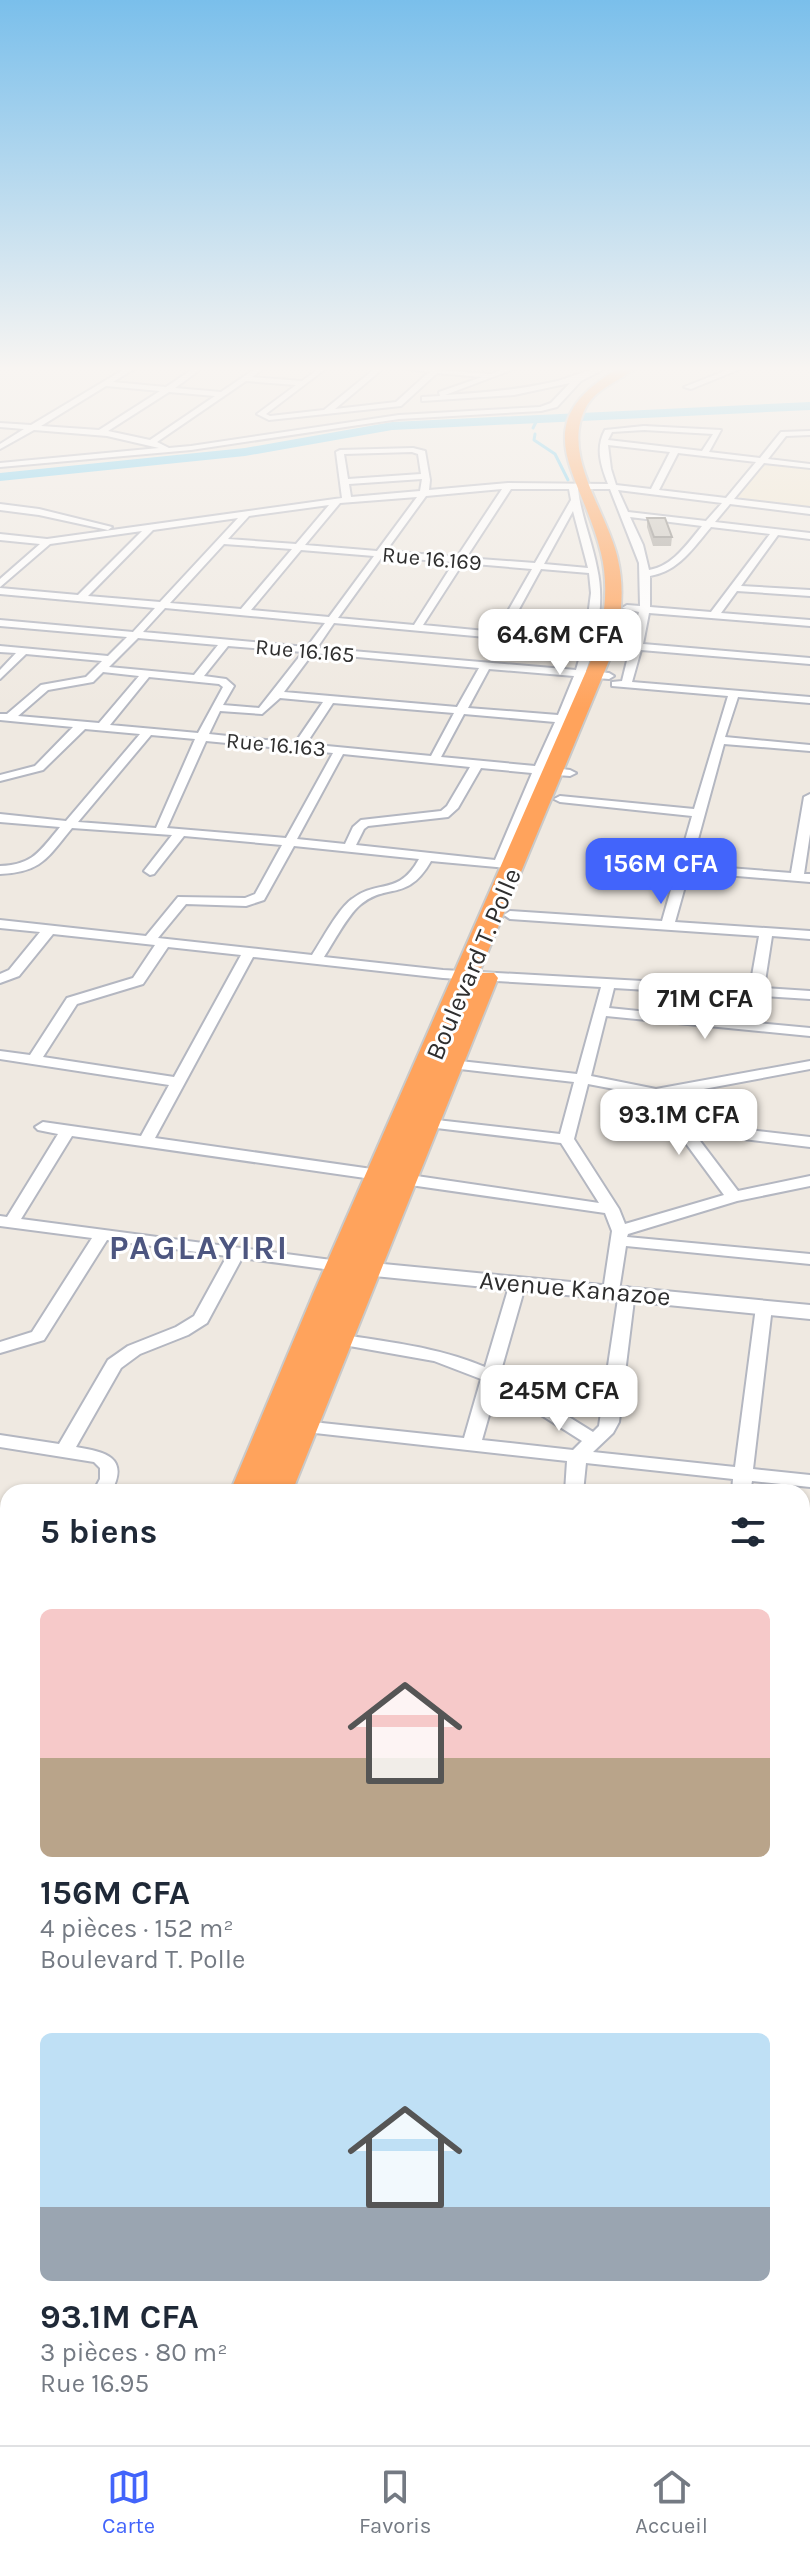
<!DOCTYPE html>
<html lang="fr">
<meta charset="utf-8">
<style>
:root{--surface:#fff;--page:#f2f2f3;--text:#1f2937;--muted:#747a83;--line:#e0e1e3;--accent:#4264fb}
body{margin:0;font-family:Karla,sans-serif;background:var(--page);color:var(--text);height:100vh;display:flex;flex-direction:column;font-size:30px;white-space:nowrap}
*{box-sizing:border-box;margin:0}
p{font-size:26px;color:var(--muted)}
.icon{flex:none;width:44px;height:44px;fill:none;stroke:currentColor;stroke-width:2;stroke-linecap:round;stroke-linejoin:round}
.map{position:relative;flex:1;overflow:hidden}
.drawer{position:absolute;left:0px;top:1484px;width:810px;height:962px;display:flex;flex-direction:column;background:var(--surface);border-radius:24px 24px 0 0;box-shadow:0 2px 6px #0004}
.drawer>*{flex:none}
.price{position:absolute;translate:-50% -68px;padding:0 18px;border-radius:16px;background:#fff;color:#222;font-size:26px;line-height:52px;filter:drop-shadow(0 2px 4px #0008)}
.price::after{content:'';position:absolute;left:50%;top:48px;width:24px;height:18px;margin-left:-12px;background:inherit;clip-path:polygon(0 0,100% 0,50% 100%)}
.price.on{background:var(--accent);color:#fff}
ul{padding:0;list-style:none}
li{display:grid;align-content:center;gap:16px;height:424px;padding:0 40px}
li span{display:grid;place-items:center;height:248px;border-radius:12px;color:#555}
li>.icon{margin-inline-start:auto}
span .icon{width:144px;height:144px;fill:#fffc;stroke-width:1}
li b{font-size:34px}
h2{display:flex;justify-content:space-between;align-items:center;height:96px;padding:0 40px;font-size:34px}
.tab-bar{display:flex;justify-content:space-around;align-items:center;height:112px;border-top:2px solid var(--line);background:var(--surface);font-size:22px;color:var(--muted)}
.tab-bar a{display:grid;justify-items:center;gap:4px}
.tab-bar .on{color:var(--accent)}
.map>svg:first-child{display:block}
</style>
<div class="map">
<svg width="810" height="2445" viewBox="0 0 810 2445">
<rect width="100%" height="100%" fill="#efe9e1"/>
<path fill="#f0e6d1" d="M766 462 810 467V509L731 500Z"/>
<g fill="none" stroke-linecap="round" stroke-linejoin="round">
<path stroke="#75cff0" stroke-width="3" d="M533 428 537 420
M535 434 534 440 555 454 568 480"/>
<path fill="#75cff0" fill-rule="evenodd" d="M810 402V410L392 430 245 456 0 481V473L245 448 392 422Z"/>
<g stroke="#b4b7c1" stroke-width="4">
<path id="street" d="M128 367H137L113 382 166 387 196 367H204L175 388 221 392 258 367H266L252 377 302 381 321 367H328L266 414 270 416 324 410 377 367H385L335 409 396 402 429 372 394 367 491 374 509 367H519L445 395C482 393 517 390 553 382 569 379 593 366 608 367L581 381 557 407 541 411 399 419 191 450 0 467V463L159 448 107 436 34 430 0 449V444L24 429 0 427V423L31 425ZM437 373 482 377 439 392 440 396 422 397V401L514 395 570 383 551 403 540 407 399 415 191 446 169 448 157 442 246 381 296 385 257 414 269 420 401 406ZM106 386 160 391 99 430 41 426ZM169 392 215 396 150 440 108 431Z
M735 367H745L691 389 684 387Z
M644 426 721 430 709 452 760 458 781 432 810 431V435L786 436 768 459 810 464V468L764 463 734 499 810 508V514L730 504 715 522 810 533V539L778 535 741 586 810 590V596L737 591 721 613 810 620V626L649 613 643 644 810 658V664L641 650 632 682 810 697V703L738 697 725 737 810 745V751L724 744 691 865 791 873 804 797 810 794V834L804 874H810V882L689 872 675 922 810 931V939L772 936 764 988 810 991V999L763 996 758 1023 810 1028V1036L606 1016 591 1076 656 1089 810 1061V1069L666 1096 686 1123 810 1137V1147L694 1133 738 1191 810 1176V1186L737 1201 628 1234 627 1237 810 1254V1264L626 1246 619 1291 627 1287 635 1292 619 1422 613 1433 593 1452 735 1467 756 1307 764 1302 772 1307 753 1469 810 1475V1487L752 1481 750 1492H732L733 1479 586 1463 583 1492H565L567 1461 297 1431 294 1427 297 1423 303 1421 464 1438 481 1379 434 1361 338 1344 329 1339 338 1334C388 1342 438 1347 485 1367L510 1283 518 1278 526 1283 500 1374 593 1432 599 1426 619 1292 611 1296 603 1291 612 1231 605 1213 403 1184 395 1179 403 1174 599 1203 561 1143 428 1127 421 1123 428 1119 560 1134 574 1082 451 1068 444 1064 451 1060 577 1074 601 987 443 978 253 957 155 1138 379 1170 384 1172 387 1175 384 1178 379 1180 72 1136 21 1219 339 1261 347 1266 339 1271 242 1258 207 1323 188 1335 140 1354 121 1368 76 1447C105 1452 130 1457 111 1492H93L100 1479V1468L94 1462 0 1447V1435L59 1444 108 1360 128 1346 176 1327 194 1316 227 1256 107 1240 44 1340 0 1353V1342L32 1332 92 1238 0 1226V1216L7 1217 58 1134 38 1130 35 1127 43 1122 141 1136 169 1085 0 1059V1051L30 1055 67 998 133 978 155 945 53 934 19 976 0 983V974L9 970 40 932 0 928V920L146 936 178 897 245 898 255 894 282 845 184 836 154 874 150 875 144 871 172 835 72 828C47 858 42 872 0 874V866C33 865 40 851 60 827L0 822V814L66 821 140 734 85 729 43 770 0 781V775L35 766 73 727 0 720V714H7L41 685 86 677 102 661 26 654 0 679V670L16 653 0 652V646L108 656 127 637 0 626V620L133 632 155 608 0 594V588L78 595 142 531 50 544 0 587V579L40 544 0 540V534L47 539 342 498 336 452 340 450 413 448 425 451 430 480 429 490 508 483 608 484C601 466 595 448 605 430ZM644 430 713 434 702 451 608 440 612 432ZM608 445 670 452 651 489 616 485 611 469ZM412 452 418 454 421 474 348 479 344 454ZM678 453 756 462 726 498 659 490ZM422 479 420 491 351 497 349 484ZM502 489 457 557 386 551 426 496ZM511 489H569L571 500 535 563 466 558ZM578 489H610L639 563 640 606 627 605 622 608 639 612 622 681 612 682V686L728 696 694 809 560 796 554 799 560 802 692 816 662 921 510 911 504 915 510 919 759 936 750 987 443 970 324 957C334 942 347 916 360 905 387 882 407 903 431 861L519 869V863L507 861 543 774 570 776 576 773 570 770 546 767 584 677 609 679 614 676 609 673 586 671C597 638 605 602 597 568 592 541 581 516 578 489ZM618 490 722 503 706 521 628 512ZM417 497 377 551 305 545 340 503ZM329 505 296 544 228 539 249 516ZM573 511 588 568 544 564ZM630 517 702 526C687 544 673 566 649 570L643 545ZM238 518 160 602 88 596 153 530ZM711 527 770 534 711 612 650 607V576C679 571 693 548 711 527ZM224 544 292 549 241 609 170 603ZM301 550 374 556 329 617 251 610ZM382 557 454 562 414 625 338 618ZM463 563 532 569 496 632 423 625ZM541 569 589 573 591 593 585 640 506 633ZM165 608 325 623 307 647 143 632ZM334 623 583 646 576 670 317 648ZM138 638 218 645 194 675 109 667ZM228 646 303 652 259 708 223 705 234 686 226 679 204 676ZM313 653 479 668 457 707 284 692ZM489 669 574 676 558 715 468 708ZM103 672 139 676 99 723 18 716 48 690 93 682ZM149 677 219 684 223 687 198 733 110 725ZM280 698 323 702 295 743 209 734 220 711 262 714ZM333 703 454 713 431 756 306 744ZM464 714 555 722 535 766 441 757ZM151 735 195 739 156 828 78 822ZM206 741 333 753 286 838 167 828ZM343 754 470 767 447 806 441 811 361 820 353 827 345 844 297 839ZM481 768 532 773 495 860 356 845 364 829 368 826 448 817 458 808ZM294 846 419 859C399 896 378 879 352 899 338 909 322 940 312 955L158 938 186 904 246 906 264 900ZM168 947 241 955 174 1077 43 1057 77 1004 143 984ZM614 988 749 996 745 1022 609 1008ZM588 1084 651 1096 724 1195 625 1224 619 1209 574 1139ZM497 1387 582 1441 573 1450 482 1440Z
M0 504 39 509 112 527 108 530 39 515 0 510Z
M802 1568 810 1571V1586L802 1583Z
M0 1686 8 1688V1704L0 1702Z
M0 1828 8 1830V1848L0 1846Z
M802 1852 810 1854V1872L802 1870Z
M0 1990 8 1992V2014L0 2012Z
M802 2035 810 2036V2058L802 2057Z
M810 2171V2284L802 2287V2174Z
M0 2381 8 2383V2411L0 2409Z
M802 2433 803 2445H775L776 2438H802Z
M176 2438H232L235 2445H179Z
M412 2438H440L439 2445H411Z"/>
</g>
<g stroke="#b4b7c1" stroke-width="4">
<path id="secondary" d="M352 1261 810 1305V1319L344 1273 341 1268 344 1263Z"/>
</g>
<g stroke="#c9c9c9" stroke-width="4">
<path id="highway" d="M621 367H636C620 382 596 387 585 409 561 457 609 514 618 560 625 591 621 621 613 651L479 973H494L498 978 292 1492H230L314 1292 595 651C605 619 609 586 601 553 581 471 521 424 621 367Z
M8 2026V2080L0 2083V2029Z
M8 2111V2169L0 2172V2114Z"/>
</g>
<use href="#street" fill="#fff" fill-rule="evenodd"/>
<use href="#secondary" fill="#fff" fill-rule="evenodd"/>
<use href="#highway" fill="#ffa35c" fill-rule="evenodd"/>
</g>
<path fill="#afaba4" d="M647 518 672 537 671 546H653L647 527Z"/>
<path fill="#cbc7bf" stroke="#8e8b86" stroke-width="2" d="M647 518H665L672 537H654Z"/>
<linearGradient id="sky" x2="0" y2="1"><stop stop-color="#7abfeb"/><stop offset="0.52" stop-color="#f8f5f2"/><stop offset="1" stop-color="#f8f5f2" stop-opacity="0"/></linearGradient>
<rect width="810" height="709" fill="url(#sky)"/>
<g text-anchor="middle" stroke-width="6" stroke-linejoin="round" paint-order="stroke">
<g font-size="22" fill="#2e2e2e" stroke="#fff">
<text transform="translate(432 558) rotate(5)" y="8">Rue 16.169</text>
<text transform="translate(305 650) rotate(5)" y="8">Rue 16.165</text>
<text transform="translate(276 744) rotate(5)" y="8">Rue 16.163</text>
</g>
<g font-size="26" fill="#2e2e2e" stroke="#fff">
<text transform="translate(473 964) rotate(-67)" y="9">Boulevard T. Polle</text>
<text transform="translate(575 1288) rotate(5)" y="9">Avenue Kanazoe</text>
</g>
<g font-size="34" font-weight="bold" letter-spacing="2" fill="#4d5680" stroke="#fff">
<text x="199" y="1259">PAGLAYIRI</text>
</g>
</g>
</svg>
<b class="price" style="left:560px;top:677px">64.6M CFA</b>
<b class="price on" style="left:661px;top:906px">156M CFA</b>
<b class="price" style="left:705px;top:1041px">71M CFA</b>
<b class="price" style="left:679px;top:1157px">93.1M CFA</b>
<b class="price" style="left:559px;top:1433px">245M CFA</b>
<section class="drawer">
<h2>5 biens<svg class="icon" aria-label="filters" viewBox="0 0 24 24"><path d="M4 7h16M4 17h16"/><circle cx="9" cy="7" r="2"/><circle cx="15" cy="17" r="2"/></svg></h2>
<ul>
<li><span style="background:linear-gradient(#f6c9c9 60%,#b9a48a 0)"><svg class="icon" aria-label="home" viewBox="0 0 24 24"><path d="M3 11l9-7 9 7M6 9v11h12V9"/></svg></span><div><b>156M CFA</b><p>4 pièces · 152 m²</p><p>Boulevard T. Polle</p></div></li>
<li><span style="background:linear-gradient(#bfe0f5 70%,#9aa5b1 0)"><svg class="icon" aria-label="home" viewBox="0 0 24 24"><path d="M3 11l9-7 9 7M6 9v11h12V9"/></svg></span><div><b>93.1M CFA</b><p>3 pièces · 80 m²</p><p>Rue 16.95</p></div></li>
</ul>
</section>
</div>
<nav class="tab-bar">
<a class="on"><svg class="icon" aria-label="map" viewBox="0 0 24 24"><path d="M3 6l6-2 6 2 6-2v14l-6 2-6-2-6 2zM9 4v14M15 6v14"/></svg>Carte</a>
<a><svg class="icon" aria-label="saved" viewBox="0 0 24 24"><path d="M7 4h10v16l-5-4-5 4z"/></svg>Favoris</a>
<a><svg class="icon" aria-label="home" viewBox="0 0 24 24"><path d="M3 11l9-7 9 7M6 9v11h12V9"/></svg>Accueil</a>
</nav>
